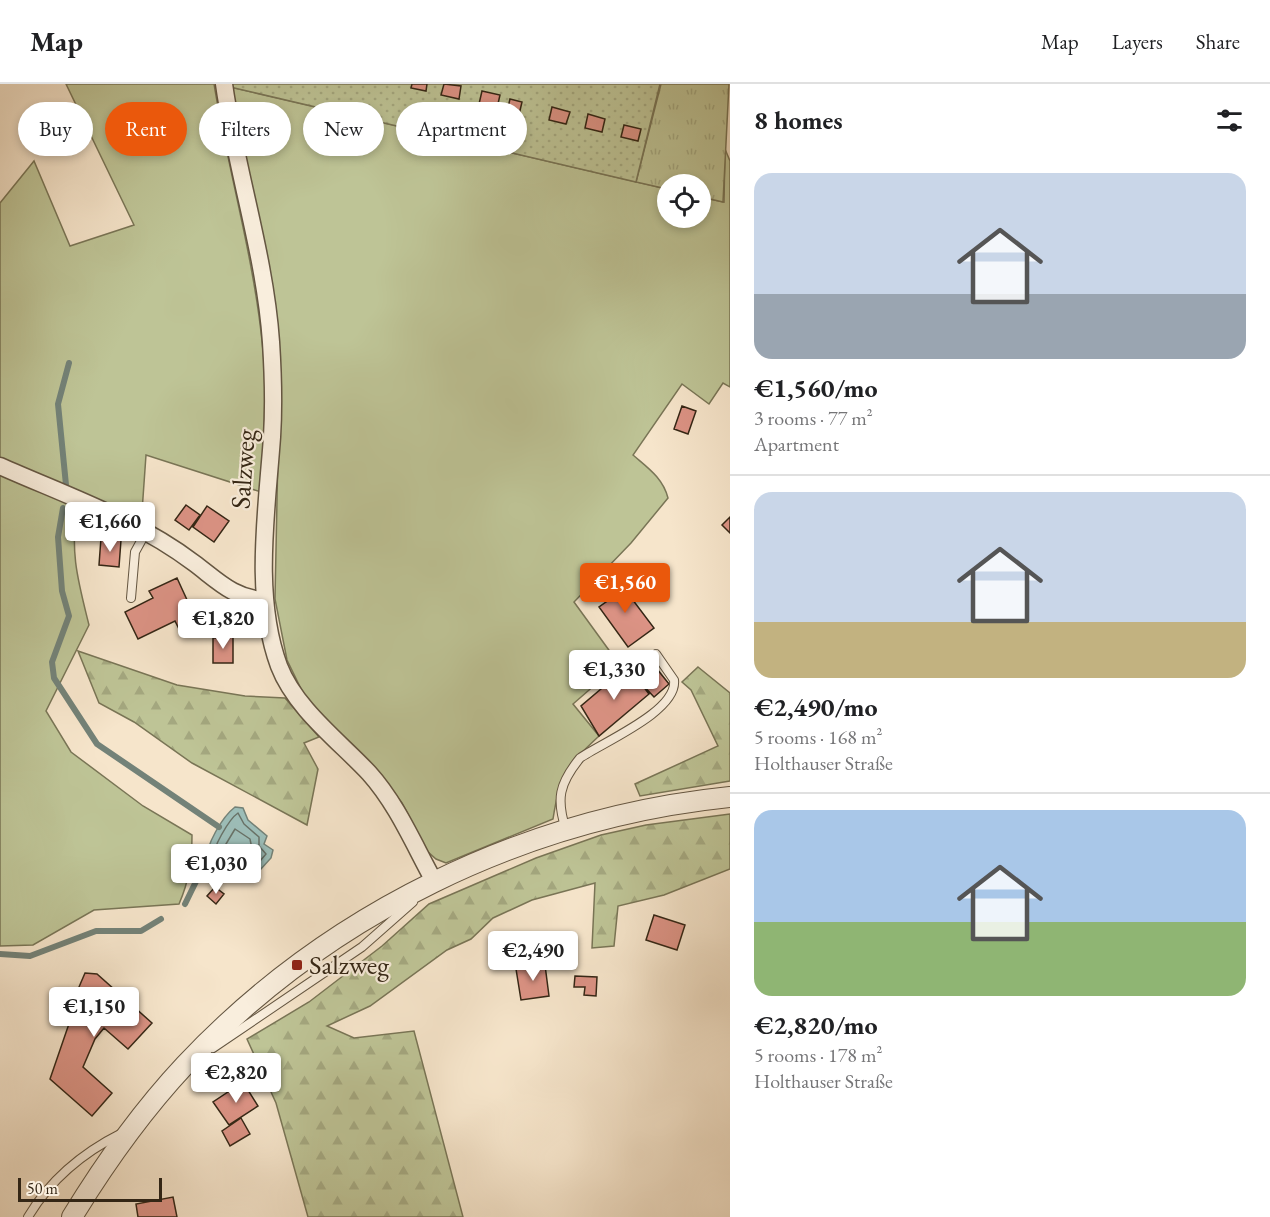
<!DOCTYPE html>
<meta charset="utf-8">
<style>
:root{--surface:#fff;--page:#f2f2f2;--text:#202124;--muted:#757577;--line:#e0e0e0;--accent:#ea580c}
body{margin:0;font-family:"EB Garamond",serif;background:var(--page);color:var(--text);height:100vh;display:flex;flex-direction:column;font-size:22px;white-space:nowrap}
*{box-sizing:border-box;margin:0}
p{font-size:20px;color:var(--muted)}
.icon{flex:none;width:33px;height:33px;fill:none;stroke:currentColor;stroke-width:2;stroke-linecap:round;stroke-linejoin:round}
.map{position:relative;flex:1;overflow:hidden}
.panel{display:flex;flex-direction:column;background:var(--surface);width:540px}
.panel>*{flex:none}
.guide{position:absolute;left:18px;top:18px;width:570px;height:54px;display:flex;gap:12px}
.buttons{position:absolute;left:657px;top:90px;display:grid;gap:12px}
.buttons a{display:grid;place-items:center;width:54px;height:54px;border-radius:50%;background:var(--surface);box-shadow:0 3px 9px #0003;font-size:30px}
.scale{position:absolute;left:18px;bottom:15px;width:144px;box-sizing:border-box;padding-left:6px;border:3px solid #342615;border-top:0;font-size:16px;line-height:21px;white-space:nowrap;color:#342615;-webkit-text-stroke:4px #f9eedd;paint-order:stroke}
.price{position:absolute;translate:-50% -51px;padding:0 14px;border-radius:6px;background:#fff;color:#222;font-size:20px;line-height:39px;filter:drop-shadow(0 2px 3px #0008)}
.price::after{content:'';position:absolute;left:50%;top:36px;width:18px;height:14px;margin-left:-9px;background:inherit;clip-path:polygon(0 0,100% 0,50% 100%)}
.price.current{background:var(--accent);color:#fff}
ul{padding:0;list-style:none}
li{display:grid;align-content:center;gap:12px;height:318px;padding:0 24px}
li+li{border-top:2px solid var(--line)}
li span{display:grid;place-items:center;height:186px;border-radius:18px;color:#555}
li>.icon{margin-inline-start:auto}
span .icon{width:108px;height:108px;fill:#fffc;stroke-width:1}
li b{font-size:26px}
h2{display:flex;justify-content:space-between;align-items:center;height:72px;padding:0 24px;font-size:26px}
.pill{padding:0 21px;border-radius:27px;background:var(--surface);box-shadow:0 3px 9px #0003;font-size:21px;line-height:54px}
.pill.current{background:var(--accent);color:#fff}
header{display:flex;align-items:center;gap:36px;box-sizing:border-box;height:84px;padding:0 30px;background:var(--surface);border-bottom:2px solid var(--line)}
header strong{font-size:28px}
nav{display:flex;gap:33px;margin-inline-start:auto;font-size:21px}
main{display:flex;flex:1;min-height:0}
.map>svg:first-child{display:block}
</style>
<header>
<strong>Map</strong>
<nav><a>Map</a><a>Layers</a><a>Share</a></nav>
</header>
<main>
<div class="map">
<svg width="730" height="1133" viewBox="0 0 730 1133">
<defs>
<pattern id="forest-firs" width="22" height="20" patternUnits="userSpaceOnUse" patternTransform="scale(1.5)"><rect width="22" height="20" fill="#bec496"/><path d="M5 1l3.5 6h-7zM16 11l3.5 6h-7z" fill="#a4a880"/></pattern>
<pattern id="park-tufts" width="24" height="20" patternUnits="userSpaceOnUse" patternTransform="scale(1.5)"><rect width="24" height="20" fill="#bec496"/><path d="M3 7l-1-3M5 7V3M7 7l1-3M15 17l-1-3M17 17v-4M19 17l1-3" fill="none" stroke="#a4a880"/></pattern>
<pattern id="garden-dots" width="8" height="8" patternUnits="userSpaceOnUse" patternTransform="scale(1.5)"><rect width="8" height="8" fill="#bec496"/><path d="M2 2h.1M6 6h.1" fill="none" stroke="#a4a880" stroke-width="1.8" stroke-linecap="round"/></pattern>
</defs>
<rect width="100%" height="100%" fill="#f6e5cb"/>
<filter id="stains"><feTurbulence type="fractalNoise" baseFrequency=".00333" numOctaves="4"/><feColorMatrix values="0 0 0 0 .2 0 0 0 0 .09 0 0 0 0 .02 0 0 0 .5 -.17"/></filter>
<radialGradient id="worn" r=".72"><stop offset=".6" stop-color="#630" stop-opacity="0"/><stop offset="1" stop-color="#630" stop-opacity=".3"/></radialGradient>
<path fill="#bec496" stroke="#797556" stroke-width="1.5" d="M66 0H214C228 86 253 170 262 257 268 307 263 357 261 408L146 371 141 442 0 378V119L34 77 70 162 134 141Z
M230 3 667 105 668 134H700L701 113 724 118 725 65 730 77V303L723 299 709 320 682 300 633 371C648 384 663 394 668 414L631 459 574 518 619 580 573 620 599 652C566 683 560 689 553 735L446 779 436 775 427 767 402 719 376 685 336 648 304 611 287 576 275 515 279 318Z
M0 386 78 420C69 466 78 497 89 541L46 627 71 668 143 722 192 751C192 777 189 797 179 820L94 826 33 861 0 862Z"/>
<path fill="url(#forest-firs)" stroke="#797556" stroke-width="1.5" d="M78 567 177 601 245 612 285 614 319 653 304 659 318 685 307 741 192 679 134 638 99 619Z
M698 583 730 609V697L640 712 635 700 718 662 691 606 682 598Z
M730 730V785L664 811 618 822 614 862 592 864 595 799 532 816 493 834 471 855 447 866 370 922 327 942 354 954 414 947 463 1133H308L276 1019 247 955 309 918 382 862 429 820 536 774 601 751 646 741Z"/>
<path fill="url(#park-tufts)" stroke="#797556" stroke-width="1.5" d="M661 0H729L723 118 701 113 700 100H668L667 105 636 98Z"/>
<path fill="url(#garden-dots)" stroke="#797556" stroke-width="1.5" d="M230 0H660L636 98 230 3Z"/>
<path fill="#9dbfba" stroke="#738278" stroke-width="1.5" d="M235 723 243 724 248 736 267 752 264 760 273 766 271 774 260 786 252 781 246 788 243 797C228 799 217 787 206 777 206 761 222 733 235 723Z"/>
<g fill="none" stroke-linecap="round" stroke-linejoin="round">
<path stroke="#687268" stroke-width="1.5" d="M238 729 244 740 259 753V762L266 770 260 777C243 773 246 784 236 792L213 776C211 766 229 735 238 729Z
M235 745 250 755 252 765 232 780 220 770Z"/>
<path stroke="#738278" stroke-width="6" d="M66 401 58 320 69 279
M63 424 58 453 62 507 69 532 52 578 54 594 97 660 219 743
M185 820 206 777
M0 870 30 872 96 847H141L161 835"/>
</g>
<path fill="#dc9385" stroke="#342615" stroke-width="1.5" d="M412 0H427L426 7 411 4Z
M444 0 461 2 459 15 441 11Z
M482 7 500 11 497 24 479 20Z
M510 15 522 18 518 35 506 32Z
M552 23 570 28 566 40 549 36Z
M588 30 605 35 602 48 585 44Z
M624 41 641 45 638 57 621 53Z
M682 322 696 327 688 350 674 345Z
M186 421 200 431 189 446 175 436Z
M207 422 229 437 214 458 193 443Z
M730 433V449L722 441Z
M101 454 121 456 119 483 99 481Z
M614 491 654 544 628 563 599 523 613 513 603 499Z
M177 494 193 529 189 531 192 538 179 545 175 537 138 555 125 528 153 514 149 507Z
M233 553V579H213V554Z
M628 582 649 610 599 652 581 622Z
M657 585 669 600 654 613 641 599Z
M215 803 224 810 216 820 207 812Z
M654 831 685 841 677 866 646 856Z
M545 881 549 912 521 916 516 885Z
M85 889 97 890 152 939 128 965 104 944 95 955 83 983 112 1009 92 1032 50 995 72 931 63 922 65 917H73Z
M575 892 597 893 596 912 584 911 585 903H574Z
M243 998 258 1022 229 1041 213 1018Z
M241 1034 250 1050 230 1062 222 1047Z
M173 1113 177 1133H138L136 1120Z"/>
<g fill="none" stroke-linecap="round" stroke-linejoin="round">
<g stroke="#645642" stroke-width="10">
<path id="service" d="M131 514 135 468 146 448
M566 746C556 715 559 700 580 674 603 658 678 627 674 596L656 570
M213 964 362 863 413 818
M28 1133C50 1096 84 1068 122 1049"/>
</g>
<g stroke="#645642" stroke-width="19">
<path id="minor" d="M224 0C236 86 265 171 271 258 273 289 274 322 272 353 267 425 253 512 279 582 295 624 339 657 369 689 397 720 414 761 434 797
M0 382C65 411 136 435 194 479 217 496 234 515 265 516"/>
</g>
<g stroke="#645642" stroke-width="22">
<path id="tertiary" d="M72 1133C105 1079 142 1027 185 981 327 830 524 734 730 713"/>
</g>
<use href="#service" stroke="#f9eedd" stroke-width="8"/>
<use href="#minor" stroke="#f9eedd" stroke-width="16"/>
<use href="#tertiary" stroke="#f9eedd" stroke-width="20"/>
</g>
<rect fill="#8f2418" stroke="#f9eedd" stroke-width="2" x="291" y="875" width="12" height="12" rx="3"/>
<g text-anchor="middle" stroke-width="4.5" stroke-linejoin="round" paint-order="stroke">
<g font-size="27" fill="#342615" stroke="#f9eedd">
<text transform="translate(243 385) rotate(-86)" y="9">Salzweg</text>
</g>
<g font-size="27" fill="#342615" stroke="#f9eedd" text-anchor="start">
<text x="309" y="890">Salzweg</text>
</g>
</g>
<rect width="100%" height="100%" filter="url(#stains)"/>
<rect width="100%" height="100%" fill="url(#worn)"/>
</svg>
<div class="buttons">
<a><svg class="icon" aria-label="locate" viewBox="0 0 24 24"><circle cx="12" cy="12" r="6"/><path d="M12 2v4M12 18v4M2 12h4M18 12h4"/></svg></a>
</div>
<div class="scale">50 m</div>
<b class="price" style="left:110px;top:469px">€1,660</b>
<b class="price current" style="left:625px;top:530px">€1,560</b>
<b class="price" style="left:223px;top:566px">€1,820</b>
<b class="price" style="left:614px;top:617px">€1,330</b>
<b class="price" style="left:216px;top:811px">€1,030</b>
<b class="price" style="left:533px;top:898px">€2,490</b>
<b class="price" style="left:94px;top:954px">€1,150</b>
<b class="price" style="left:236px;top:1020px">€2,820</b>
<div class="guide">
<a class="pill">Buy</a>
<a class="pill current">Rent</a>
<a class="pill">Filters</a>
<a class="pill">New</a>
<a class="pill">Apartment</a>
</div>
</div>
<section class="panel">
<h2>8 homes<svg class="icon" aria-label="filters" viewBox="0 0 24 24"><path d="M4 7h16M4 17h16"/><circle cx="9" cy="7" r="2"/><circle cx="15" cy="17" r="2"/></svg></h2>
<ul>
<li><span style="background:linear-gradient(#c9d6e8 65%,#9aa5b1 0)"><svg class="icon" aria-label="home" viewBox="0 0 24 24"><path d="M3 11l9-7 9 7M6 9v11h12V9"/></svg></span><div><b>€1,560/mo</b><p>3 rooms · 77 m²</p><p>Apartment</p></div></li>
<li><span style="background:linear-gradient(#c9d6e8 70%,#c2b280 0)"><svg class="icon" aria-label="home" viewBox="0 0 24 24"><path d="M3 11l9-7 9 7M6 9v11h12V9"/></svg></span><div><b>€2,490/mo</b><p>5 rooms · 168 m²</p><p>Holthauser Straße</p></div></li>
<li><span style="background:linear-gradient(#a9c7e8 60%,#8fb573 0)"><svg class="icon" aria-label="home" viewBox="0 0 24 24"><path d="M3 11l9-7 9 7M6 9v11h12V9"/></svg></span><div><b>€2,820/mo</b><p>5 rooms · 178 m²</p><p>Holthauser Straße</p></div></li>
</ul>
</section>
</main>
